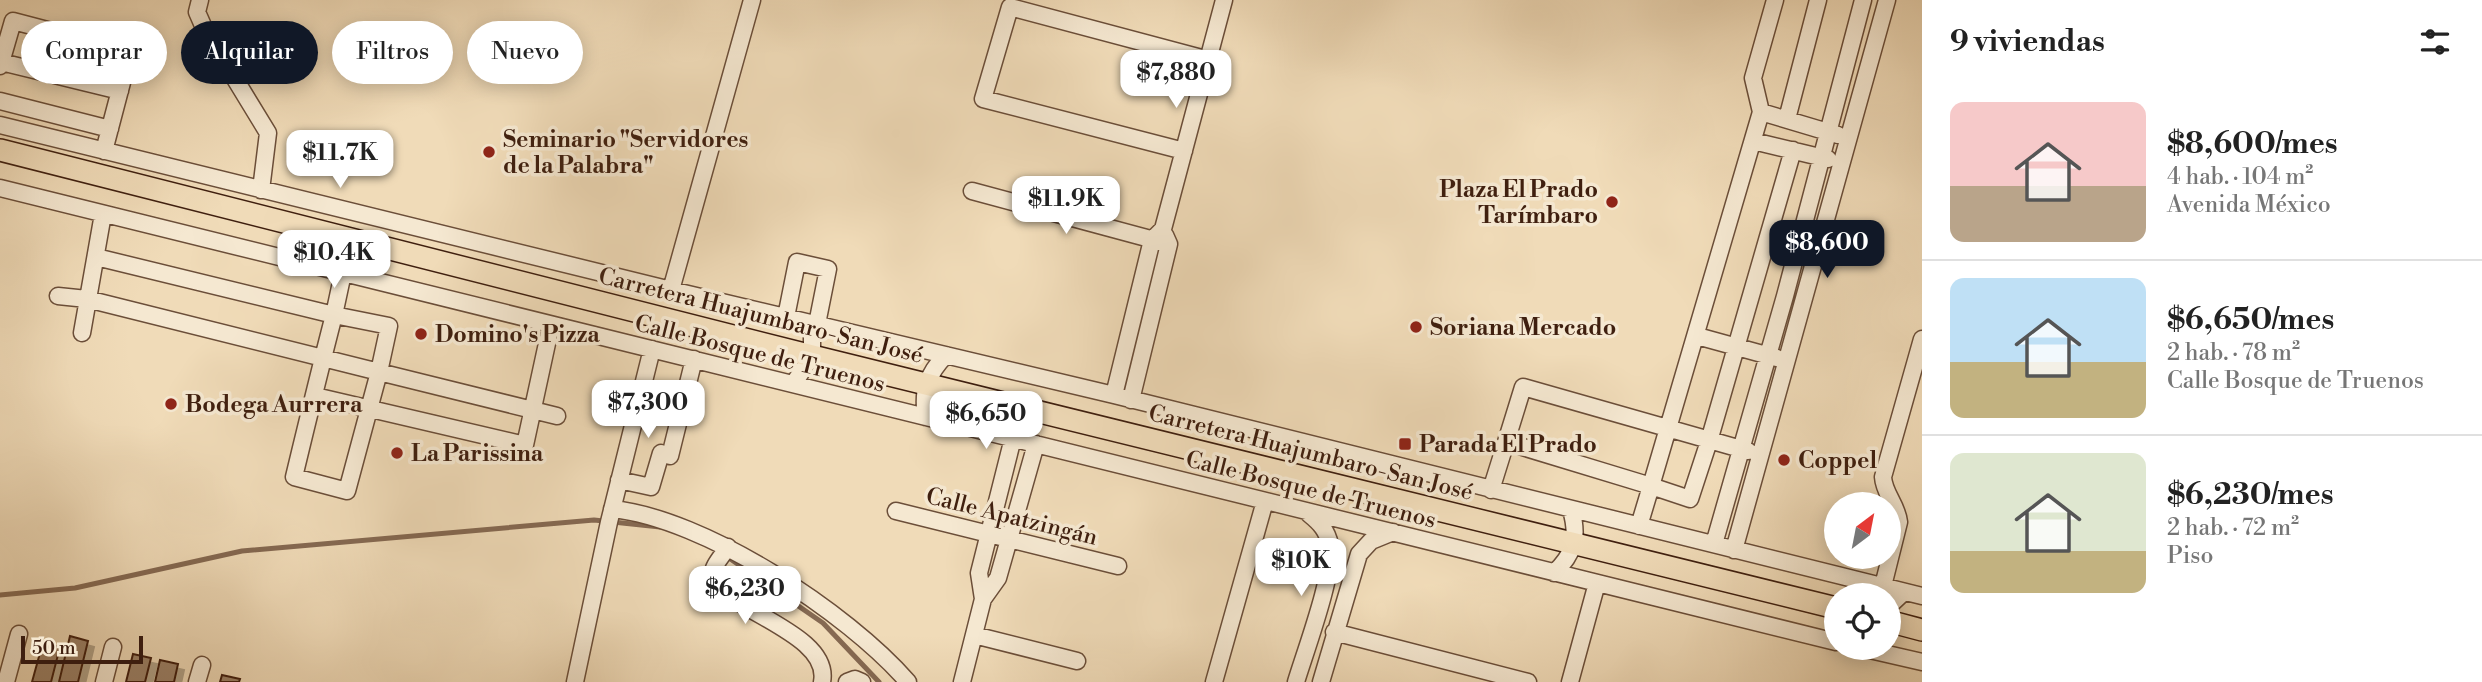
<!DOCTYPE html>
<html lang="es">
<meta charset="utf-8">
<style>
:root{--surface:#fff;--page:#f6f6f6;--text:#222;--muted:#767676;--line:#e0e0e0;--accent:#111827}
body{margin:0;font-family:"Libre Bodoni",serif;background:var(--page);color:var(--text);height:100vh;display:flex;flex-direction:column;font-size:26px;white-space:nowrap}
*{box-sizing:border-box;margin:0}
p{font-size:23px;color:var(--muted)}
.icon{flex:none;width:38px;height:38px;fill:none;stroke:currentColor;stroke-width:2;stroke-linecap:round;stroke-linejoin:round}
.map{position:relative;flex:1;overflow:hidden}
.drawer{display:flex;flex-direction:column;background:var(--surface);width:560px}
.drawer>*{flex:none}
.top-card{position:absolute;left:21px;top:21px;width:665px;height:63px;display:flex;gap:14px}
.needle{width:46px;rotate:32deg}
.fabs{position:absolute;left:1824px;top:492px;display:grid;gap:14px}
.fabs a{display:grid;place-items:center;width:77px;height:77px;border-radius:50%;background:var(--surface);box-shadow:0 4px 18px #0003;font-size:35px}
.scale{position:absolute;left:21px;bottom:18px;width:122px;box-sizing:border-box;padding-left:7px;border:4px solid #3f1f0f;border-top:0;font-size:19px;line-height:24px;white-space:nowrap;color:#3f1f0f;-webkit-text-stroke:5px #f5e8d1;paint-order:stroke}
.price{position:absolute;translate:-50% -60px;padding:0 16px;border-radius:14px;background:#fff;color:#222;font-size:23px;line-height:46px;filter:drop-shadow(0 2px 4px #0008)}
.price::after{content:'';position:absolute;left:50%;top:42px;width:21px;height:16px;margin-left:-10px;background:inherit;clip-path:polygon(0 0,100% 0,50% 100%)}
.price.current{background:var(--accent);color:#fff}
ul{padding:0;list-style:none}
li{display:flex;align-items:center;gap:21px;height:175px;padding:0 28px}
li+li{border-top:2px solid var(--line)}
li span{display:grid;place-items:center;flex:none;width:196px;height:140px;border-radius:14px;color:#555}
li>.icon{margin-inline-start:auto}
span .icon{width:84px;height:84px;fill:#fffc;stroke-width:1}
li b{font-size:30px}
h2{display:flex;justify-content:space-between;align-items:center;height:84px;padding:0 28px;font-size:30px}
.chip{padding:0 24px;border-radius:32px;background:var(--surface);box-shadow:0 4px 18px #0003;font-size:24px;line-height:63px}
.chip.current{background:var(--accent);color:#fff}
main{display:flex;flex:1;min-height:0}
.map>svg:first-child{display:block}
</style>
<main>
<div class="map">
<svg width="1922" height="682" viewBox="0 0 1922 682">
<defs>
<filter id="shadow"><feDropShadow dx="6" dy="6" stdDeviation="0" flood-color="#0004"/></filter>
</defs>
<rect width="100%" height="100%" fill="#f0dbb8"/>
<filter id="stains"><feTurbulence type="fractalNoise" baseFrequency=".00286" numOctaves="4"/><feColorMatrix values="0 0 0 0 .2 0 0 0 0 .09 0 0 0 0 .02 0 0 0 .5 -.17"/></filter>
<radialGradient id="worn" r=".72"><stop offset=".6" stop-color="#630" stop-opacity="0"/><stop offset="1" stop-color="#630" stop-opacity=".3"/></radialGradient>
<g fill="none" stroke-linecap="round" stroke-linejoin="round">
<path stroke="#856952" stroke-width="5" d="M726 556 823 623 879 682
M0 595 75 588 242 551 594 520 660 527"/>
</g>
<path fill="#9b8167" stroke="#3f1f0f" stroke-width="2" filter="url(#shadow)" d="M70 636 88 641 78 682H59Z
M43 642 60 647 51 682H32Z
M133 654 151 658 145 682H126Z
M160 660 178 664 174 682H155Z
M222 675 240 679 239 682H220Z"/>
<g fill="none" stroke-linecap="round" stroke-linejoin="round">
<g stroke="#6b4e39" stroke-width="19">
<path id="minor" d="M200 0 197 12 204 28 268 133 261 190
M1775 0 1753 78 1761 112 1651 486 1690 499 1709 441 1793 150
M1 62 120 91
M0 66 13 21 116 48 124 55 125 71 104 151
M0 101 110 129
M1761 112 1838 135
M1787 119 1818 0
M0 125 671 290 1114 395 1922 596
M1753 141 1828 159
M1184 151 983 99 1010 7 1209 60
M0 188 1836 642
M972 191 1169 244
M96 257 334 315 343 273
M671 290 752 0
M58 296 87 299 379 372 347 491 294 477C307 423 320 369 334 315L389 326 379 372 557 416
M786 317 797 262 828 269 817 324
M82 333 103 214
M1697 336 1777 358
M794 383 812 356V323
M1114 395 1152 240 1163 229 1224 0
M315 396 525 445 551 325
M639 400 681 409
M1131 400 1169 244 1165 235
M926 417C922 391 927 374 946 355
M1506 442 1523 387 1748 451
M619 480 651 487 661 453 670 456 694 359
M1491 490 1506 442 1651 486 1639 526
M612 509C704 518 847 612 908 682
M896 511 1118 566
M1714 544 1785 296 1863 0
M728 547C723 555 711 567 713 576 720 609 832 632 822 682
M1734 550 1887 0
M1554 573C1574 554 1579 537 1571 510
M1883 586 1899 522C1897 504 1884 494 1883 477L1922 339
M983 599 998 578 1036 444
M1888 607 1904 592
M1334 632 1528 682
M974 635 1077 661
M1861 648 1922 662
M6 682 19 634
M104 682 113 647
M197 682 202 665
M575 682 609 522 652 349
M847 682 855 679 862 682
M962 682 983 599 979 573 1013 438
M1214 682 1265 501
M1296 682C1305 652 1335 572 1330 545 1327 530 1320 523 1309 514
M1321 682 1359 554 1371 541 1393 532
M1570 682 1597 583"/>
</g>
<g stroke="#3f1f0f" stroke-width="24">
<path id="major" d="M0 150 812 356 1836 608
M1888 621 1922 630"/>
</g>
<use href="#minor" stroke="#f5e8d1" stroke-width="16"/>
<use href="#major" stroke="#f0dbb8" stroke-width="21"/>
</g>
<g fill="#8f2418" stroke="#f5e8d1" stroke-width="2.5">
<circle cx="489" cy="152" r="7"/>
<circle cx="1612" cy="202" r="7"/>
<circle cx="1416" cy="327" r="7"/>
<circle cx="421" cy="334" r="7"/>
<circle cx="171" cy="404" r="7"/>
<rect x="1398" y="437" width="14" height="14" rx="3.5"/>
<circle cx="397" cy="453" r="7"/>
<circle cx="1784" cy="460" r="7"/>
</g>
<g text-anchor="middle" stroke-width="7" stroke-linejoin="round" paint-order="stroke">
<g font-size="23" font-weight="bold" fill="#3f1f0f" stroke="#f5e8d1" text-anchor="start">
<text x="503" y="147">Seminario "Servidores<tspan x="503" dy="26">de la Palabra"</tspan></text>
<text x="1598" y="197" text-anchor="end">Plaza El Prado<tspan x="1598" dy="26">Tarímbaro</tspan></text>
<text x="1430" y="335">Soriana Mercado</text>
<text x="435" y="342">Domino's Pizza</text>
<text x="185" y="412">Bodega Aurrera</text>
<text x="1419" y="452">Parada El Prado</text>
<text x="411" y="461">La Parissina</text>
<text x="1798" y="468">Coppel</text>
</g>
<g font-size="23" fill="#3f1f0f" stroke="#f5e8d1">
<text transform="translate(761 315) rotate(14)" y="8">Carretera Huajumbaro-San José</text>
<text transform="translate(760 353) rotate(14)" y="8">Calle Bosque de Truenos</text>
<text transform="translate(1311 452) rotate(14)" y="8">Carretera Huajumbaro-San José</text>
<text transform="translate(1311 489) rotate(14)" y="8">Calle Bosque de Truenos</text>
<text transform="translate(1012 516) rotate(14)" y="8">Calle Apatzingán</text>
</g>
</g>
<rect width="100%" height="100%" filter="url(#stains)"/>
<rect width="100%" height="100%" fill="url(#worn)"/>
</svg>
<div class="fabs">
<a><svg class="needle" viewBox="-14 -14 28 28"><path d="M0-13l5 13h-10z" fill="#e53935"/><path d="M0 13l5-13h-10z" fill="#767676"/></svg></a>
<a><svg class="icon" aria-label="locate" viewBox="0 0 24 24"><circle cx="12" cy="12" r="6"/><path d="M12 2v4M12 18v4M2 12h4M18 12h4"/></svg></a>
</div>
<div class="scale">50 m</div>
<b class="price" style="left:1176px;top:110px">$7,880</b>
<b class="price" style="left:340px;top:190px">$11.7K</b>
<b class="price" style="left:1066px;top:236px">$11.9K</b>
<b class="price current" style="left:1827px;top:280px">$8,600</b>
<b class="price" style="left:334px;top:290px">$10.4K</b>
<b class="price" style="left:648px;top:440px">$7,300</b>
<b class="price" style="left:986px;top:451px">$6,650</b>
<b class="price" style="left:1301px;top:598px">$10K</b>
<b class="price" style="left:745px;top:626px">$6,230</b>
<div class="top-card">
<a class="chip">Comprar</a>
<a class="chip current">Alquilar</a>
<a class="chip">Filtros</a>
<a class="chip">Nuevo</a>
</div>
</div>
<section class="drawer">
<h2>9 viviendas<svg class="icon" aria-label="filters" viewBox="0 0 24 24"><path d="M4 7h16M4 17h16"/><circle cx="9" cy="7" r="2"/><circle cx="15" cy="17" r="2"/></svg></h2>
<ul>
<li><span style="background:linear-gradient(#f6c9c9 60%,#b9a48a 0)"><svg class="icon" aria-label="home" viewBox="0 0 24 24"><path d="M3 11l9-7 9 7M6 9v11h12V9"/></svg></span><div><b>$8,600/mes</b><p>4 hab. · 104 m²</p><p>Avenida México</p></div></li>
<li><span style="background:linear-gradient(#bfe0f5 60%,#c2b280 0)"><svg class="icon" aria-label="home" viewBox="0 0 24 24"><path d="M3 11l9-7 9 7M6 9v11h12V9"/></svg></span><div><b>$6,650/mes</b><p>2 hab. · 78 m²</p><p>Calle Bosque de Truenos</p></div></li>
<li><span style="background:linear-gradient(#dfe7d0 70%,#c2b280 0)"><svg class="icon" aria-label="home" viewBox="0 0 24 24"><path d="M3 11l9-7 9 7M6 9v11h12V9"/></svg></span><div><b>$6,230/mes</b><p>2 hab. · 72 m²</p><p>Piso</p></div></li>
</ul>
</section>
</main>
